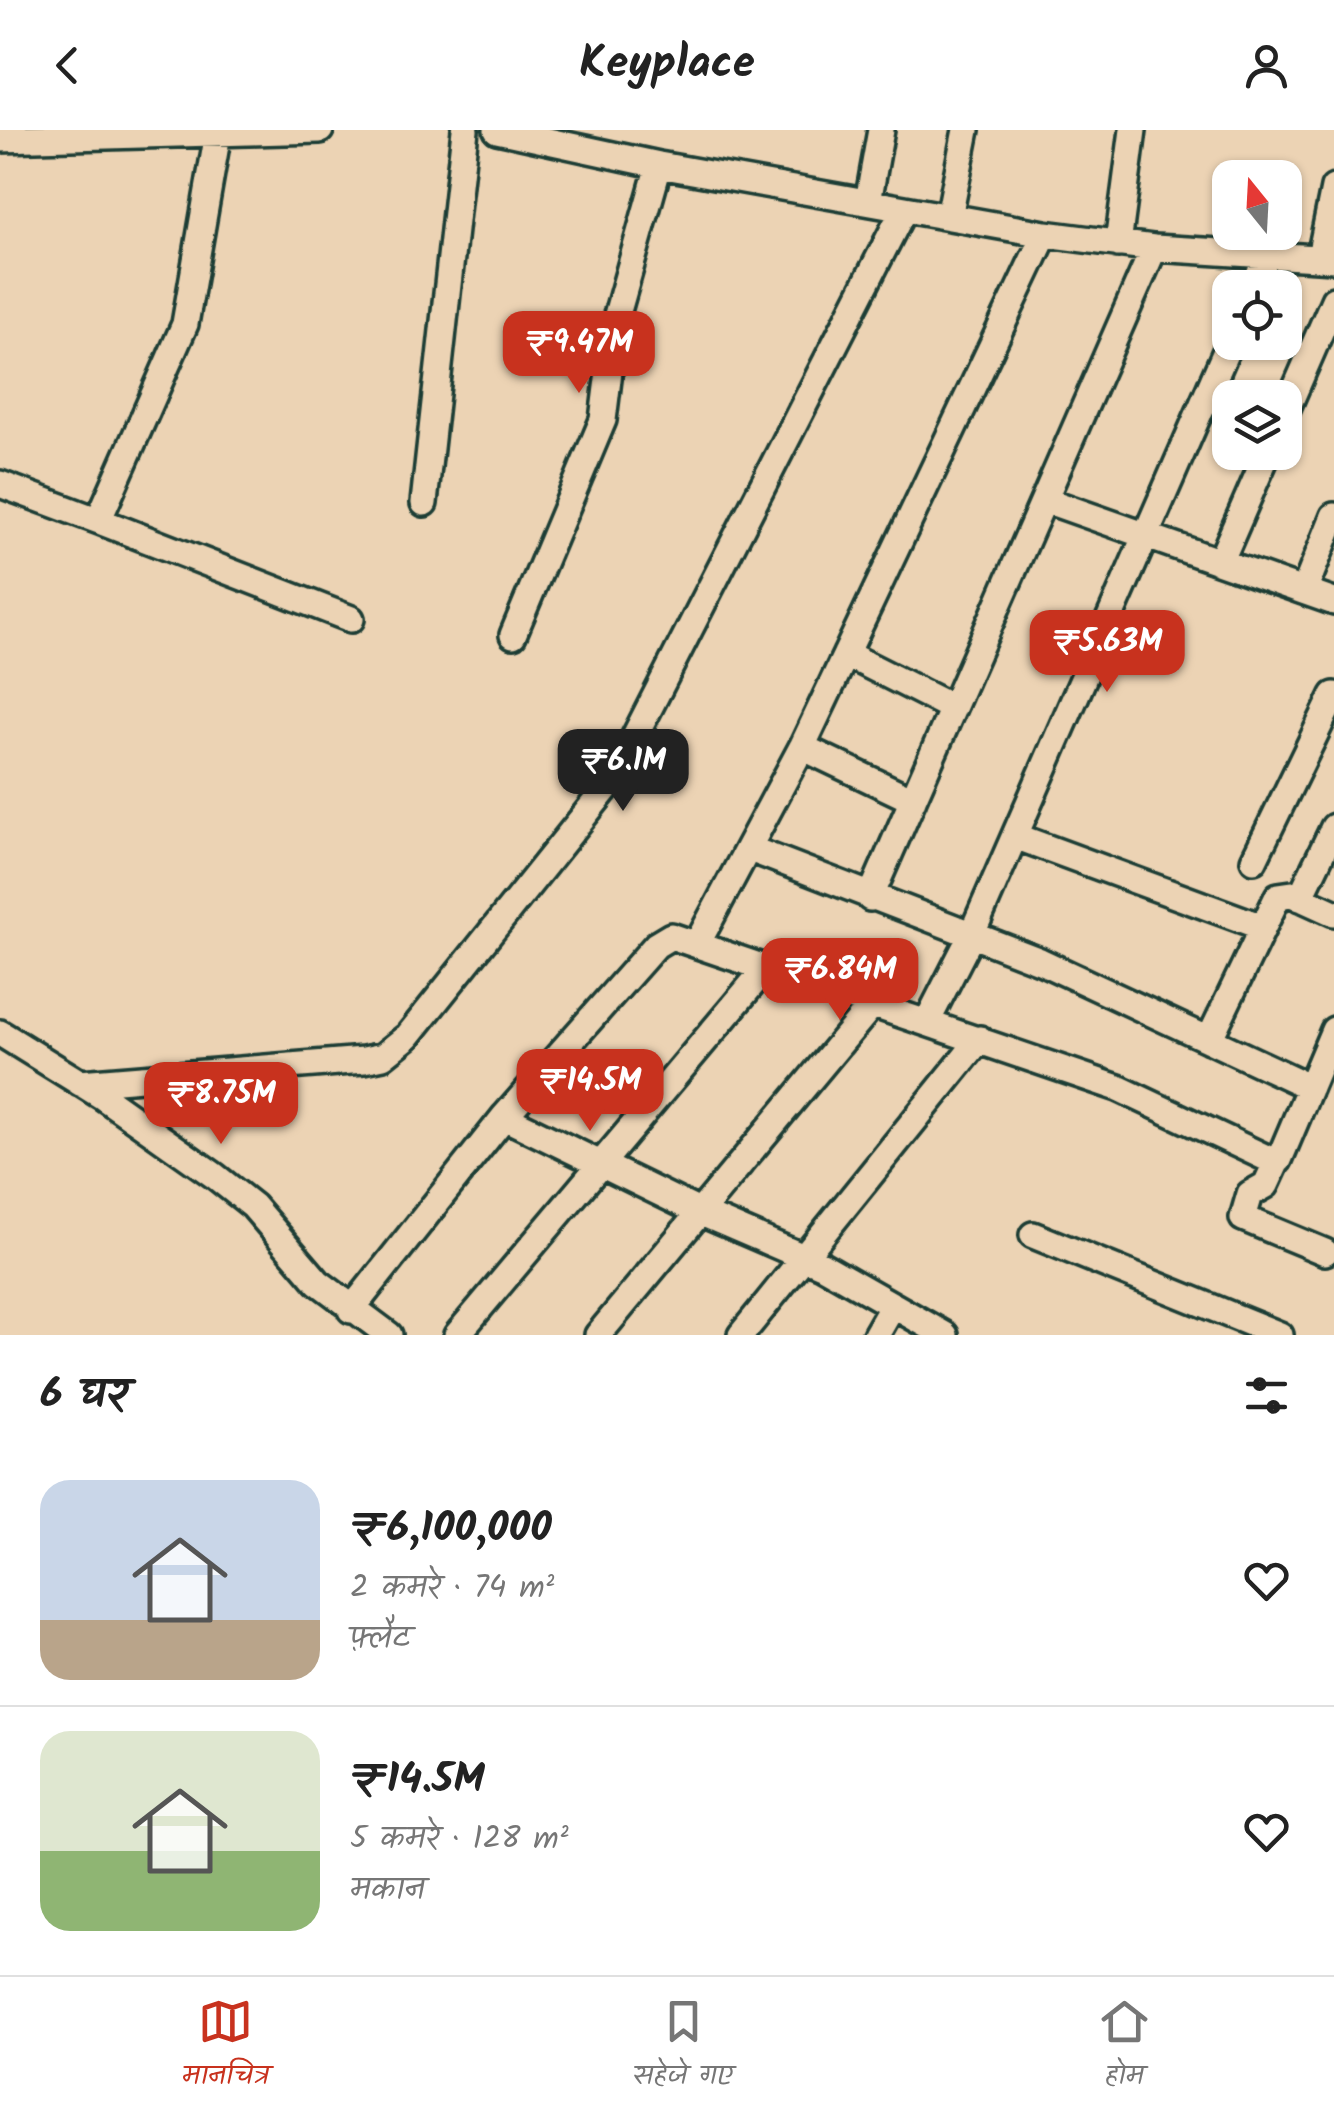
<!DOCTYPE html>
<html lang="hi">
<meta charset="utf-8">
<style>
:root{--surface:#fff;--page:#f2f2f2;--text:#222;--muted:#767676;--line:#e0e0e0;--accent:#c8321e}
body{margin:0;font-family:Kalam,"Playpen Sans Deva",sans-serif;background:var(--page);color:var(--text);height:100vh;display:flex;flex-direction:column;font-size:38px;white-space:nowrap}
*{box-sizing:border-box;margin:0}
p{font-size:32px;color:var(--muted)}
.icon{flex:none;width:55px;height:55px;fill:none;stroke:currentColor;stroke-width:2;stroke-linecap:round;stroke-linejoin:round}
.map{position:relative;height:1205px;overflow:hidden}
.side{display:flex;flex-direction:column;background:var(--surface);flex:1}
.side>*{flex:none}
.needle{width:65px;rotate:342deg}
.fabs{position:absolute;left:1212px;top:30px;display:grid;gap:20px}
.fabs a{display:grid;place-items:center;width:90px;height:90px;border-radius:20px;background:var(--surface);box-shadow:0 2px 8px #0004;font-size:50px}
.price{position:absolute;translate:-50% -85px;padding:0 22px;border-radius:20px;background:var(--accent);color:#fff;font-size:32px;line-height:65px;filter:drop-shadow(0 2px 5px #0008)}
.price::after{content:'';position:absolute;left:50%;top:60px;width:30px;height:22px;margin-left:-15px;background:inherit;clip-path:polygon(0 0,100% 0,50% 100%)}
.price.current{background:#222;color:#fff}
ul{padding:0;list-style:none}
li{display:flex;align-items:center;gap:30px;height:250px;padding:0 40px}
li+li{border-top:2px solid var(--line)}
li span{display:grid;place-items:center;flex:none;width:280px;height:200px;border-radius:30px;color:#555}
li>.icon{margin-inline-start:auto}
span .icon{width:120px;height:120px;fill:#fffc;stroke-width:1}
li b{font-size:42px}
h2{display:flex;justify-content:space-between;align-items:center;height:120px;padding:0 40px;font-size:42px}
header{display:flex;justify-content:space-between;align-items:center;height:130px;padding:0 40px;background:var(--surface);font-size:45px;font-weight:700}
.tab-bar{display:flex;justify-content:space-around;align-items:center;height:140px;border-top:2px solid var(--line);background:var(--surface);font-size:28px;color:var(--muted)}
.tab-bar a{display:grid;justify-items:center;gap:5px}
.tab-bar .current{color:var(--accent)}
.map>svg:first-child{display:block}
</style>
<header><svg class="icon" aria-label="back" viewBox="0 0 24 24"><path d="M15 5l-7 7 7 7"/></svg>Keyplace<svg class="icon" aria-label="person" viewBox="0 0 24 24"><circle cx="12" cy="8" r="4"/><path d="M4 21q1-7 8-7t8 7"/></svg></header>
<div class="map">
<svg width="1334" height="1205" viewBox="0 0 1334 1205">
<rect width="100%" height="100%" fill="#ecd3b4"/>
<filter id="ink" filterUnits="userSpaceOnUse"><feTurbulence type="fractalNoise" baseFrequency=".01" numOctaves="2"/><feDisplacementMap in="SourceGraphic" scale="20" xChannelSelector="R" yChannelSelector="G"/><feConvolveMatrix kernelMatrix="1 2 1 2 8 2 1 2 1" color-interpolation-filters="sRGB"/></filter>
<g filter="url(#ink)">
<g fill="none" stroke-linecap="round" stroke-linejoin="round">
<g stroke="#1f3d34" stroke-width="32">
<path id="minor" d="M497 0 659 35 1045 104 1154 118 1334 129
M218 3 185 194 102 382V392L351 489
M0 9 320 0
M868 72 881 0
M949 87 966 0
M1118 114 1133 0
M1320 127 1334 58
M1253 158 1268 124
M1285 283 1334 170
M0 354 102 392
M1045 370 1334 472
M424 373 465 0
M1221 430 1268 322
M1304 461 1334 386
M513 505 603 290 615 192 659 35
M846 524 953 578
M802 617 913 670
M1015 706 1262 797
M750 719 1040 831 1310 957
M1254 730 1334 565
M870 768 1154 118
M1300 768 1334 697
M697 814 802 617 1045 104
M927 892 971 806 1230 212
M0 903 103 967 215 1046 253 1076 318 1152 389 1205
M1209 910 1278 766 1292 764 1334 783
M80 953 364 930 383 926 408 906 612 651 904 79
M504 987 699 1082 822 1135 945 1205
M1277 1031 1266 1055 1250 1064 1243 1088 1325 1122
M1033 1105 1280 1205
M351 1180 504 987 656 815 671 806 1118 958 1273 1031 1279 1030 1334 900
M457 1205 765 839
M598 1205 872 875
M741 1205 980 909
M876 1205 892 1177"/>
</g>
<use href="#minor" stroke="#ecd3b4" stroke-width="25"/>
</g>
</g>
</svg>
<div class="fabs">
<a><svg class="needle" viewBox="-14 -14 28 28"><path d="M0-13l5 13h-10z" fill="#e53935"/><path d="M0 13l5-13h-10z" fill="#767676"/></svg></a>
<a><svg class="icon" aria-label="locate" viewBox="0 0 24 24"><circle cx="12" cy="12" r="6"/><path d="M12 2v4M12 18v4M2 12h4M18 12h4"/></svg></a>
<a><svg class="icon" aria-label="layers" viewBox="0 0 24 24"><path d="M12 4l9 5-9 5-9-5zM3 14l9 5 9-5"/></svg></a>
</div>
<b class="price" style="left:579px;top:266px">₹9.47M</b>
<b class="price" style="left:1107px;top:565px">₹5.63M</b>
<b class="price current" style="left:623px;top:684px">₹6.1M</b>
<b class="price" style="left:840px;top:893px">₹6.84M</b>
<b class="price" style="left:590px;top:1004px">₹14.5M</b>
<b class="price" style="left:221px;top:1017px">₹8.75M</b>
</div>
<section class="side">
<h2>6 घर<svg class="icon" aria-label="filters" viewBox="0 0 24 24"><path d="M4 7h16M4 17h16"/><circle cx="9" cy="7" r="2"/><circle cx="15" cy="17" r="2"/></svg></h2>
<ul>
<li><span style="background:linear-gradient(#c9d6e8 70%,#b9a48a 0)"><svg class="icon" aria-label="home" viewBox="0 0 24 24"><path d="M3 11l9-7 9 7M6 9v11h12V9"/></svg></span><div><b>₹6,100,000</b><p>2 कमरे · 74 m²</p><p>फ़्लैट</p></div><svg class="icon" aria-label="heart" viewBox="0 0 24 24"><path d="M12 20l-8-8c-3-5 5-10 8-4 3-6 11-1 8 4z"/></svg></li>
<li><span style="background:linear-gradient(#dfe7d0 60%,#8fb573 0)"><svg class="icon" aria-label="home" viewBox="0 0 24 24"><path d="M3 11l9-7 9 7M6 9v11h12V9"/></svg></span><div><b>₹14.5M</b><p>5 कमरे · 128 m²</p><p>मकान</p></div><svg class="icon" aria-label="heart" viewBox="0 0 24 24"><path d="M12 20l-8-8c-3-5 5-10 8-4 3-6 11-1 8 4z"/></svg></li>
</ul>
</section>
<nav class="tab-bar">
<a class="current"><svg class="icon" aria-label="map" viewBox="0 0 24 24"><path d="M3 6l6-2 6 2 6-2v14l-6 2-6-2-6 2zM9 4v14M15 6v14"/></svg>मानचित्र</a>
<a><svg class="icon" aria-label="saved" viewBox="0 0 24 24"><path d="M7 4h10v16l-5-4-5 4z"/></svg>सहेजे गए</a>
<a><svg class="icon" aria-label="home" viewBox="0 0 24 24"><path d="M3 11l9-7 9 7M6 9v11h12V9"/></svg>होम</a>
</nav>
